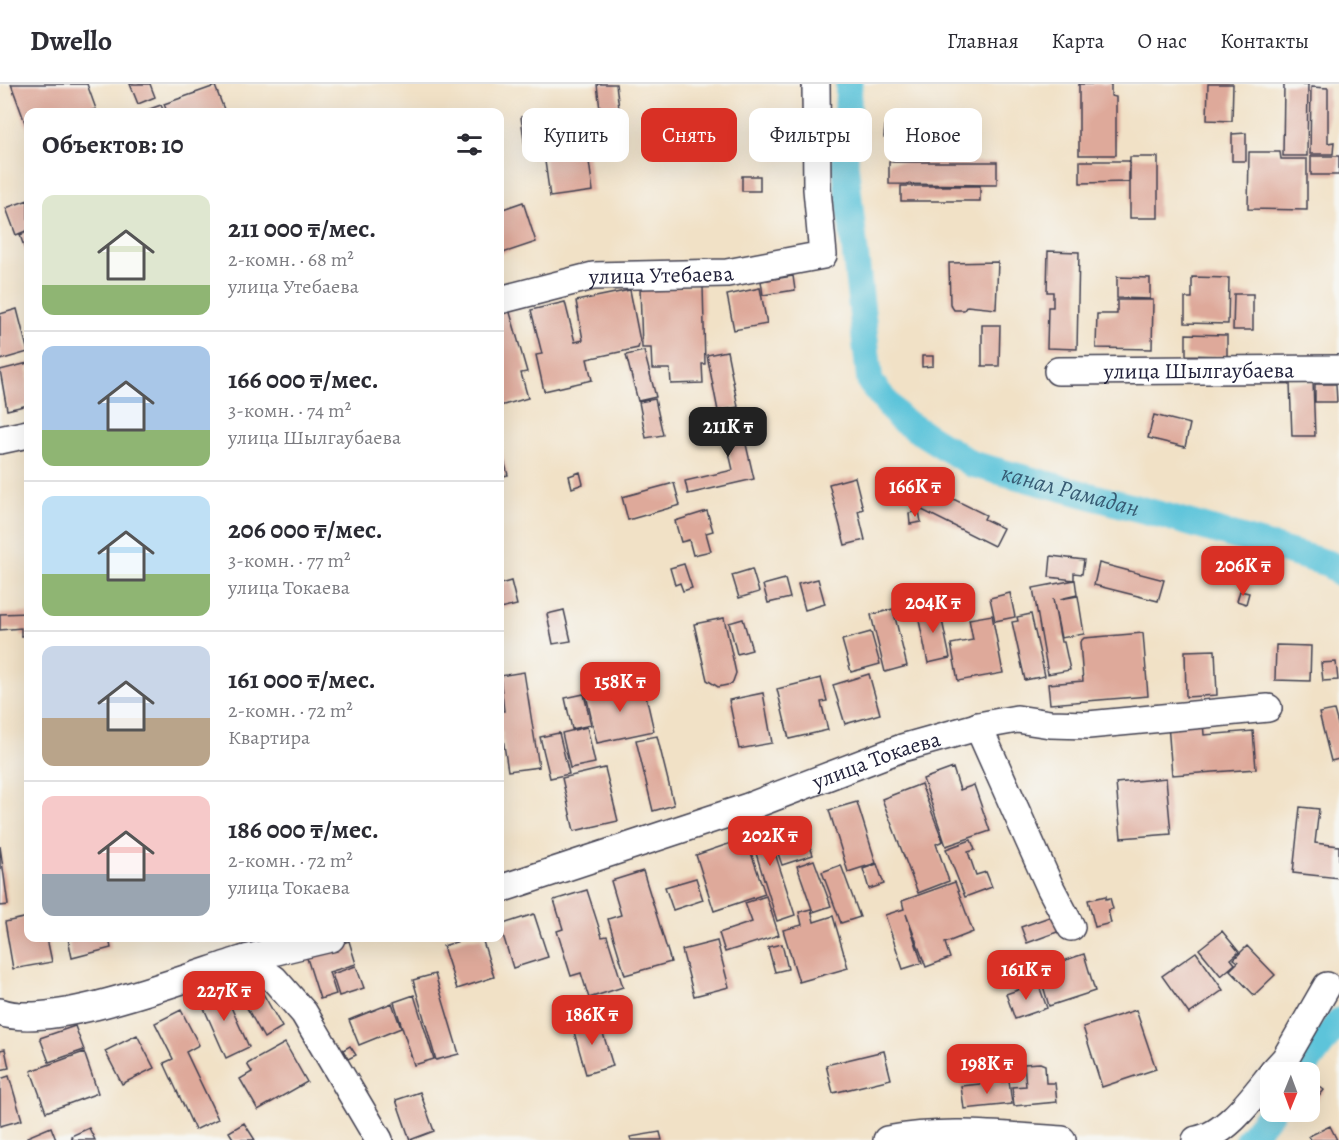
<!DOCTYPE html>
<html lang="ru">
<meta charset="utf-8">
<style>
:root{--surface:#fff;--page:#f7f7f7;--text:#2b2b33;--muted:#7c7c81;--line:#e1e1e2;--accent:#d93025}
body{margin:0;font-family:Alegreya,serif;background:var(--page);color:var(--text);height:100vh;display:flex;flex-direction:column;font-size:22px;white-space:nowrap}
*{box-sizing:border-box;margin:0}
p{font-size:20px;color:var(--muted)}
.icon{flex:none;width:33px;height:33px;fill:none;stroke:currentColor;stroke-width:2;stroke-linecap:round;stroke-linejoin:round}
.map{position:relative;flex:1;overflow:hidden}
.sheet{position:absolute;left:24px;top:24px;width:480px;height:834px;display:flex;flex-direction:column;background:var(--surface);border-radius:12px;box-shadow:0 6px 24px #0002}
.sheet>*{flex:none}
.banner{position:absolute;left:522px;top:24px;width:570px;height:54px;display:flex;gap:12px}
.needle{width:39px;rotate:181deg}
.tools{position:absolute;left:1260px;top:978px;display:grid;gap:12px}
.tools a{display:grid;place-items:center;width:60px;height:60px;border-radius:12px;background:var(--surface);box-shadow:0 6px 24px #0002;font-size:30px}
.price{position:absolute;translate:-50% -51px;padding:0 14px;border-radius:12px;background:var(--accent);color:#fff;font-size:20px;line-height:39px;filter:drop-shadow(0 2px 3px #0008)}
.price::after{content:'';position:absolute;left:50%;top:36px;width:18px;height:14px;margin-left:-9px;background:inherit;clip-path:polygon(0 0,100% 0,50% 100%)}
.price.current{background:#222;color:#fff}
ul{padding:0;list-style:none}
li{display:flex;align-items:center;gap:18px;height:150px;padding:0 18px}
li+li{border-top:2px solid var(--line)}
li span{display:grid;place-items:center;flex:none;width:168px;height:120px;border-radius:12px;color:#555}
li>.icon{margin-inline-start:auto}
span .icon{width:72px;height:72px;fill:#fffc;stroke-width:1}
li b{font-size:26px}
h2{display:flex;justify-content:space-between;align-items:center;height:72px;padding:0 18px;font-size:26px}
.pill{padding:0 21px;border-radius:12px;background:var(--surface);box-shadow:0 6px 24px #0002;font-size:21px;line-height:54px}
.pill.current{background:var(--accent);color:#fff}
header{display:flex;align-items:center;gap:36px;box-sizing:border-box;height:84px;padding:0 30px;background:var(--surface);border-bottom:2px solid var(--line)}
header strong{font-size:28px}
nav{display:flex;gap:33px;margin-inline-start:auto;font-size:21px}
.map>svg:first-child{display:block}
</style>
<header>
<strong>Dwello</strong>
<nav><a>Главная</a><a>Карта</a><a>О нас</a><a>Контакты</a></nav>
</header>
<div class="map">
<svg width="1339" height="1056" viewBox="0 0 1339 1056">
<rect width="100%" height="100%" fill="#f6f6f2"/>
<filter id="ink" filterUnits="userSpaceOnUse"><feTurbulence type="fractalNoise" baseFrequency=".0167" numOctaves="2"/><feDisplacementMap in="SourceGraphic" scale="12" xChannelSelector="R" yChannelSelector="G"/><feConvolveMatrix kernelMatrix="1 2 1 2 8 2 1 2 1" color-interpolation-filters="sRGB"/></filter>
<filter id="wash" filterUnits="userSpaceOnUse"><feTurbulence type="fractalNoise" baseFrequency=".008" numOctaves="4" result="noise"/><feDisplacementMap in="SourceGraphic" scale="24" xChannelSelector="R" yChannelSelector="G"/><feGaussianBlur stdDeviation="1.35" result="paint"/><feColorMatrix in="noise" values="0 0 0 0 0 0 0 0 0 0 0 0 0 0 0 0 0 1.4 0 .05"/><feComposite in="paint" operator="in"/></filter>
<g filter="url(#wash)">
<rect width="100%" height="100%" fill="#f1e1c6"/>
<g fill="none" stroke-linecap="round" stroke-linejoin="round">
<g stroke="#5dc4da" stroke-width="27">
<path id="s1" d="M849 0 845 80 870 298 900 335 972 380 1169 433 1330 480 1339 489"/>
<path d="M1301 988 1339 937"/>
<path d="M1248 1056 1271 1028"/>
</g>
</g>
<g id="blocks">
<path fill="#dea99a" d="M11 0H87L96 25 87 28H28V47Z
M130 0H150L155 13 138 20Z
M597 0H616L622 49 603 51Z
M1079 0H1111V12L1116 13V71H1079Z
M1208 0H1233L1232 37 1207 36Z
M1284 0H1308L1307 72H1283Z
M215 2 225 28H167L164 20Z
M1311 3 1328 4V59L1334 58 1333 70H1310Z
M161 21 164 28H148L147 26Z
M582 25 593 107 550 113 544 70 526 72 521 33Z
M885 42 895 43V54L884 53Z
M1246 49V77H1232V50Z
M1249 68H1280L1281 75H1307V126L1248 125Z
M1311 72H1339V91H1311Z
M1130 73H1158V134H1130Z
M1080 77H1129V98L1080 99Z
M889 78H997V101L889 100Z
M742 92H760V107H742Z
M901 102H980V117H901Z
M28 116V146L16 151 6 124Z
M523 118 536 158 500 170V126Z
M28 148V174L20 151Z
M1048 167 1079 168 1077 265 1047 264 1048 223H1053V208H1047Z
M998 178 996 225 967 222 964 226H954L950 220 949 179Z
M793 192 795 206 763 211 761 197Z
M1117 193 1150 194V215L1117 214Z
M1192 193 1229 194 1228 240 1185 239V214H1192Z
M703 202 705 280H702L703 299 671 300 670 285H652L651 264H642L640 203Z
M760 204 767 240 734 246 727 211Z
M630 206 640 257 638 264 587 275 592 296 544 307 536 271 542 270 531 226 565 218 575 258 583 256 576 217Z
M1234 210H1253V246H1233Z
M1117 216H1153L1152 265 1096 264 1097 230H1117Z
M17 225 28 268 0 276V230Z
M509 225 527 288 521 289 528 314 500 322V228Z
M982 241H1000L999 282H982Z
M1186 250 1227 251V272L1186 271Z
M644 267 656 313 638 317 626 271Z
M727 267 738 323 718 327 707 271Z
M922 272H933V282L922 283Z
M28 279V321L7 326 0 286Z
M1313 298 1315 352H1292L1290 299Z
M1315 300H1336L1337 318H1315Z
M655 315 663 351 646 354 639 318Z
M738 326 754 395 688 410 685 397 733 386 720 330Z
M1154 331 1190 340 1185 363 1148 354Z
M500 362 508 391 500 393Z
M580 388 583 400 572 404 569 392Z
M855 393 863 425 858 427 865 456 845 461 829 400Z
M674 399 680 421 628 436 622 413Z
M919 405 932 412 935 406 986 431 984 435 1003 444 994 462 920 425Z
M707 427 713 447 706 449 711 467 693 471 689 456 681 458 675 437Z
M919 427 921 438 910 440 909 429Z
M1051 472 1084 476 1082 490 1074 489V496L1049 493Z
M1099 479 1164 496 1158 517 1094 501Z
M684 480 692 504 683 507 680 499 675 501 670 484Z
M752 485 759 508 739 514 732 491Z
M785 495 790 514 768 519 763 501Z
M818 495 825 520 805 526 798 500Z
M1075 496 1077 511 1060 515 1078 512 1084 550 1061 554 1053 515 1061 558H1064L1070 586 1048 590 1033 504Z
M511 497 517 521 500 525V500Z
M1240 507 1249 509 1246 520 1237 517Z
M1010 509 1015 533 995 537 990 514Z
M939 522 950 574 928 579 917 527Z
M893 525 907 582 885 588 871 531Z
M564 526 571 557 553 560 547 530Z
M28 529V552H21V544L0 546V530Z
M1031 530 1045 592 1025 596 1012 538 1018 537 1017 533Z
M992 531 1003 589 958 597 951 560 973 556 969 535Z
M724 534 736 589 732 600 718 603 707 596 694 540Z
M743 535 752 566 737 570 729 539Z
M871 548 880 580 851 588 842 556Z
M1143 549 1148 612 1050 620 1048 600 1083 597 1080 558 1084 554Z
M1276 561 1311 562 1310 597 1275 596Z
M1215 566 1217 611 1186 613 1185 567Z
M1336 578 1338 596 1323 597 1321 579Z
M524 588 539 683 508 687 502 648H500V627H504L500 592Z
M869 590 880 630 845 640 833 601Z
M821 594 827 617 821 618 828 646 789 655 777 605Z
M643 599 654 647 597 659 586 611Z
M763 609 772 659 739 665 729 616Z
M584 610 591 641 572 645 565 614Z
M1334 626 1339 644V675L1331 677 1319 629Z
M1203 637 1204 651 1253 647 1256 685 1172 691 1168 640Z
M587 643 595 679 570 684 562 649Z
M559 649 569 690 550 694 540 653Z
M657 652 674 721 653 727 636 656Z
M605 684 618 737 574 747 562 694Z
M953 684 960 706 974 701 990 747 946 762 923 695Z
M1166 694 1171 750 1121 754 1116 699Z
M921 700 943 757 936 760 949 797 918 809 882 715Z
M857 718 876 779 848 788 829 726Z
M1300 723 1319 725 1315 759 1339 762V794L1293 789Z
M762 729 795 831 777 837 745 734Z
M801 736 813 771 782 781 770 746Z
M746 754 765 810 714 827 696 771Z
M971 756 975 766 968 768 976 791 986 788 992 803 965 813 946 765Z
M0 762 8 821 0 822Z
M814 776 831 822 813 828 797 782Z
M877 780 884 800 869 805 863 785Z
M841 781 860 833 841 839 822 788Z
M643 787 671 878 625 891 608 835 621 831 611 797Z
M696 794 703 816 673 826 665 803Z
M955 798 973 848 945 859 950 874 926 883 906 830 922 879 903 885 885 831 904 825 902 817Z
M587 806 602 853 607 852 623 903 589 914 581 889 571 892 557 847 563 845 554 816Z
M766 812 779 851 725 868 719 849 752 838 745 819Z
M1106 812V815L1110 814 1113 825 1108 826 1111 839 1095 843 1088 816Z
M811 825 814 838 833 832 848 884 799 898 783 846 802 841 799 828Z
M534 830 548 873 513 884 500 841Z
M1055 831 1060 847 1027 859 1021 843Z
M28 833V854H47L52 878 13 885 5 838Z
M1222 847 1239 868 1231 875 1235 880 1221 892 1199 865Z
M68 854H109L111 864 72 874Z
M469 854H482L494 893 457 905 443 862Z
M349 857 356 880 329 888 336 910 320 915 306 871Z
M717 857 729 903 694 912 682 866Z
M782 860 788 885 775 888 768 863Z
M1247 862 1275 891 1254 911 1230 886 1238 878 1234 875Z
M1196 868 1223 906 1189 930 1162 892Z
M1084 870 1095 907 1049 922 1038 885Z
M356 882 364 904 339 912 332 890Z
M435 890 459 970 436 976 413 896Z
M1038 899 1047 924 1015 935 1006 910Z
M222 903 249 963 226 974 199 913Z
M261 906 282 943 264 954 243 917Z
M414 911 434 975 414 981 394 918Z
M392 919 401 944 359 961 349 936Z
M181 926 199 961 186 968 218 1035 195 1046 164 979 173 975 155 939Z
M1136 926 1156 985 1102 1003 1083 943Z
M598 933 613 982 586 990 572 941Z
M75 942 84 966 49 978 40 954Z
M137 951 154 984 122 1000 105 967Z
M285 959 307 998 258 1026 240 995 252 988 247 980Z
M350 962 356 971 348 975 343 966Z
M5 965 9 984 0 986V966Z
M884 967 891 995 833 1009 826 981Z
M84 968 98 1009 46 1028 31 987Z
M1040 979 1045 981 1046 999H1055L1057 1018 1014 1022 1012 1003 1026 1002 1024 980Z
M9 992 22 1036 0 1042V995Z
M1009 997 1012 1020 964 1025 961 1002Z
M1315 999 1324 1006 1311 1022 1310 1006Z
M420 1008 434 1047 410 1056 396 1016Z
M244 1039 255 1056H234L229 1048Z
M1330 1042 1337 1056H1311L1309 1052Z
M51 1043 56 1056H29L27 1053Z
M89 1044 95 1056H73L71 1052Z
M660 1048 662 1056H631L630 1053Z"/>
</g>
</g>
<g filter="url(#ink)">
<use href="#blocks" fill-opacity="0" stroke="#413f50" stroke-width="1.5"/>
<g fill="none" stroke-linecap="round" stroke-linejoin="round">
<g stroke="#413f50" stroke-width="30">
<g id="street">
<path id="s2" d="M500 216 593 192 727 189 823 171 817 105 816 0"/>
<path id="s3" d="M1058 287 1339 285"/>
<path d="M0 356 28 350"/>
<path d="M978 642 1050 803 1071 843"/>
<path id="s4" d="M500 805 748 723 902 664 984 641 1017 635 1050 640 1088 641 1268 624"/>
<path d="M246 875 274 895 304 929 379 1056"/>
<path d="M0 928C50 947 188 893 242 876 271 868 301 861 331 854"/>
<path d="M1273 988 1285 975 1327 902"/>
<path d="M887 1056C945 1045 1003 1052 1062 1056"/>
<path d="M1196 1056C1225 1052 1253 1013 1270 992"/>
</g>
</g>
<use href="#street" stroke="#fff" stroke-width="27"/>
</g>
</g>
<g text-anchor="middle" stroke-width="6" stroke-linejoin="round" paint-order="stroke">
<g font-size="22" fill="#22223b" stroke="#f6f6f2">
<text dy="8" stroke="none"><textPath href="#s2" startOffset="164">улица Утебаева</textPath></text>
<text dy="8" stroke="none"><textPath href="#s3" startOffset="141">улица Шылгаубаева</textPath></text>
<text dy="8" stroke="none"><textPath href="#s4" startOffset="398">улица Токаева</textPath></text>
</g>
<g font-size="24" font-style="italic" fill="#375b73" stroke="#f6f6f2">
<text dy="8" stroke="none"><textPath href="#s1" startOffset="534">канал Рамадан</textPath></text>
</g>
</g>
</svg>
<div class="tools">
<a><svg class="needle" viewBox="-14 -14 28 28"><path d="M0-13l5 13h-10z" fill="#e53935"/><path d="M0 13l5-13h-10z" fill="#7c7c81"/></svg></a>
</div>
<b class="price current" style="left:728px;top:374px">211K ₸</b>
<b class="price" style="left:915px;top:434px">166K ₸</b>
<b class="price" style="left:1243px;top:513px">206K ₸</b>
<b class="price" style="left:933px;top:550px">204K ₸</b>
<b class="price" style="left:620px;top:629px">158K ₸</b>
<b class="price" style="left:770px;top:783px">202K ₸</b>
<b class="price" style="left:1026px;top:917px">161K ₸</b>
<b class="price" style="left:224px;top:938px">227K ₸</b>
<b class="price" style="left:592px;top:962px">186K ₸</b>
<b class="price" style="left:987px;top:1011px">198K ₸</b>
<div class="banner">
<a class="pill">Купить</a>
<a class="pill current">Снять</a>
<a class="pill">Фильтры</a>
<a class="pill">Новое</a>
</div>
<section class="sheet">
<h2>Объектов: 10<svg class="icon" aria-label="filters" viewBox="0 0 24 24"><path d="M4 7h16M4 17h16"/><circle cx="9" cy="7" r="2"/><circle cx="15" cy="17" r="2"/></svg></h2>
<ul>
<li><span style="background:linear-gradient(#dfe7d0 75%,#8fb573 0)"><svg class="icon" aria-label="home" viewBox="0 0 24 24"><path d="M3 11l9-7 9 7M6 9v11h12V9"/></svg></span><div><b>211 000 ₸/мес.</b><p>2-комн. · 68 m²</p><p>улица Утебаева</p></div></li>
<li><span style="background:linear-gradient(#a9c7e8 70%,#8fb573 0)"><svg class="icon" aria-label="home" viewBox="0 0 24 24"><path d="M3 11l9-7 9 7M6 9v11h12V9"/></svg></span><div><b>166 000 ₸/мес.</b><p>3-комн. · 74 m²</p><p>улица Шылгаубаева</p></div></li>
<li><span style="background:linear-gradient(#bfe0f5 65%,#8fb573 0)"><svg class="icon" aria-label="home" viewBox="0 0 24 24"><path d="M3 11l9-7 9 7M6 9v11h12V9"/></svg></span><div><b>206 000 ₸/мес.</b><p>3-комн. · 77 m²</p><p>улица Токаева</p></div></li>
<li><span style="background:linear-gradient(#c9d6e8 60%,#b9a48a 0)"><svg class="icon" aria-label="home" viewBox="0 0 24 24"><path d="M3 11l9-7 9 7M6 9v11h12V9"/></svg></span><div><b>161 000 ₸/мес.</b><p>2-комн. · 72 m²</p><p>Квартира</p></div></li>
<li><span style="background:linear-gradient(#f6c9c9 65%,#9aa5b1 0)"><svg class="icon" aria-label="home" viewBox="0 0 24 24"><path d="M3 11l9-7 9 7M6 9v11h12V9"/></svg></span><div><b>186 000 ₸/мес.</b><p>2-комн. · 72 m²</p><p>улица Токаева</p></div></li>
</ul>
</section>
</div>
